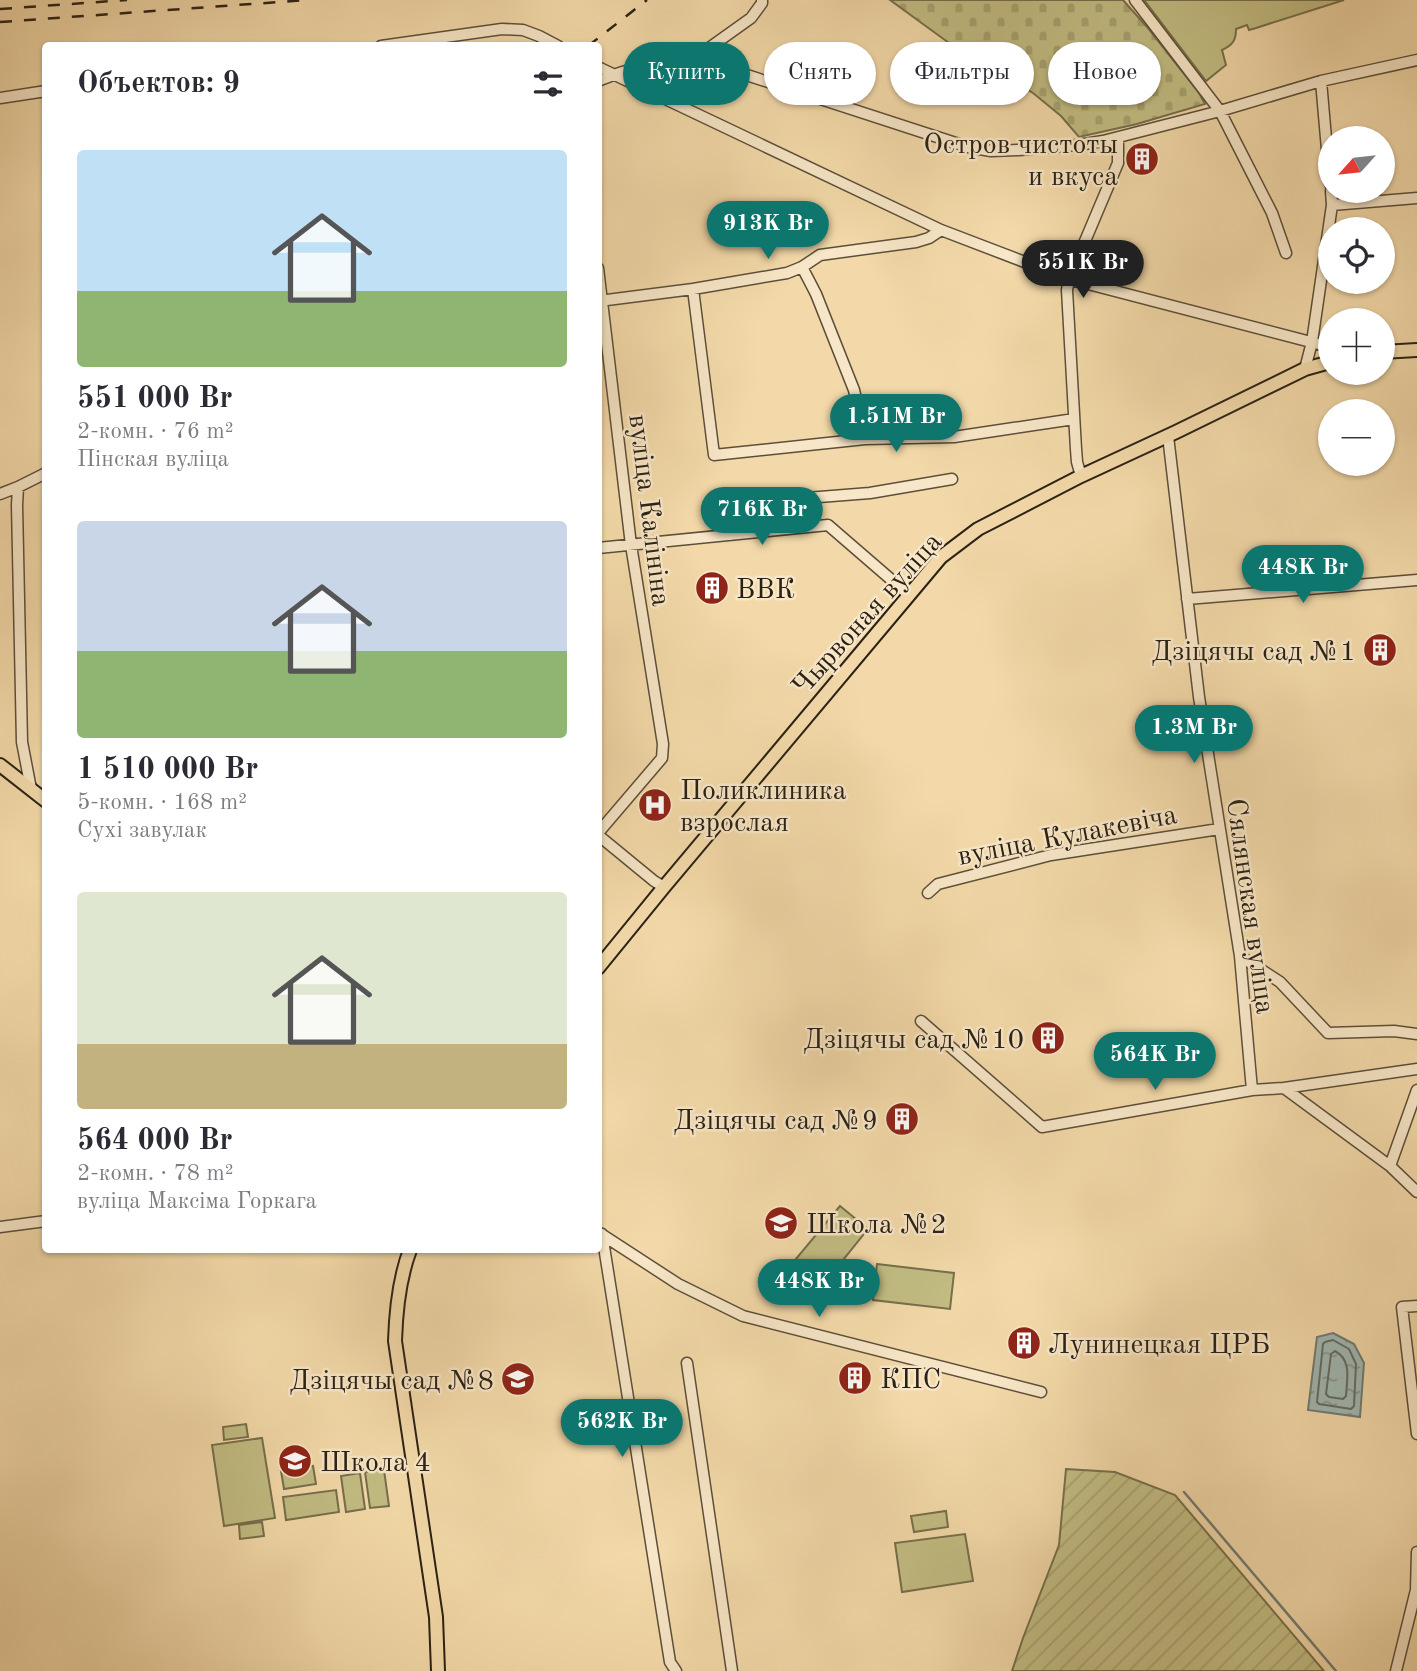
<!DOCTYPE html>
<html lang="ru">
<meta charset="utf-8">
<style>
:root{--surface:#fff;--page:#f7f7f7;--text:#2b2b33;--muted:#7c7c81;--accent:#0f766e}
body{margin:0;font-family:"Old Standard TT",serif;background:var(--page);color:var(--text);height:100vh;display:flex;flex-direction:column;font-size:26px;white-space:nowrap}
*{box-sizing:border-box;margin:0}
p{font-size:23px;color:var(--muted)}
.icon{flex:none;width:38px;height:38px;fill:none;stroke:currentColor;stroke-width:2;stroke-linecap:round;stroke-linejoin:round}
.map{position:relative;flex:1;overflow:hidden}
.sheet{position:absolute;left:42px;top:42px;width:560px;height:1211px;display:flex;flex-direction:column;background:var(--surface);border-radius:7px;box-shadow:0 2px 5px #0004}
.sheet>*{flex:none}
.banner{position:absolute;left:623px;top:42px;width:665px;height:63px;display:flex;gap:14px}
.needle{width:46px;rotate:243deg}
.controls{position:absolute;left:1318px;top:126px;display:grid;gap:14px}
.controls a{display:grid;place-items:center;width:77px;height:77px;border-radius:50%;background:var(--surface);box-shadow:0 2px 5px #0004;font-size:35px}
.price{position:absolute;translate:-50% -60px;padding:0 16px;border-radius:24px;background:var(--accent);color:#fff;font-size:23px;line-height:46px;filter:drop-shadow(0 2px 4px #0008)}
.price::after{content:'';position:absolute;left:50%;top:42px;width:21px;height:16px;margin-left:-10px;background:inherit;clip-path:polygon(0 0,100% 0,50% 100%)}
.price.current{background:#222;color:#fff}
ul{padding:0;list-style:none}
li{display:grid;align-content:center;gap:14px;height:371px;padding:0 35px}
li span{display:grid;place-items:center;height:217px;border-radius:7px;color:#555}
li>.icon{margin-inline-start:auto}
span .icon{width:126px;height:126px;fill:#fffc;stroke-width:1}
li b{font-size:30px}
h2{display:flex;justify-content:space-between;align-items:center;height:84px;padding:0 35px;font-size:30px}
.chip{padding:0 24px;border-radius:32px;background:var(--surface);box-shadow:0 2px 5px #0004;font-size:24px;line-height:63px}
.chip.current{background:var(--accent);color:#fff}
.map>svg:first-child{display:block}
</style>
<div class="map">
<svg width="1417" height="1671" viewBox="0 0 1417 1671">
<defs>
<pattern id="cemetery-stones" width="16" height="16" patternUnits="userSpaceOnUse" patternTransform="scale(1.75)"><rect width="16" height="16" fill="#c2bd83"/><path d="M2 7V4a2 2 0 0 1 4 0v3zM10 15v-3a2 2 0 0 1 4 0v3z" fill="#a7a270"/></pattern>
<pattern id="garden-furrows" width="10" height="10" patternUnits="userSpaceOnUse" patternTransform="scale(1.75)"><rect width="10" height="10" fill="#c2bd83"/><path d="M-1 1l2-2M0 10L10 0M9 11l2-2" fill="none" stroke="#a7a270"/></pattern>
<pattern id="water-ripples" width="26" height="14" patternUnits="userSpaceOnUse" patternTransform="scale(1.75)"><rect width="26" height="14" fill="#a0b7b3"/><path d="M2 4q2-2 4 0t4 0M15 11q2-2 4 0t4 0" fill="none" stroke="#839490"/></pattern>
</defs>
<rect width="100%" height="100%" fill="#f3d9a9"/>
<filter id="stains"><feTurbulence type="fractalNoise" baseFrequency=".00286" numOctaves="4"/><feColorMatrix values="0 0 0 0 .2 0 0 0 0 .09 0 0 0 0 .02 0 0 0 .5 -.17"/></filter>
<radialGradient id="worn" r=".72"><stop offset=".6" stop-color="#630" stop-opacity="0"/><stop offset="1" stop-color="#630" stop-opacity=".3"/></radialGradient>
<path fill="url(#cemetery-stones)" stroke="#766f4c" stroke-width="2" d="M890 0H1123L1147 27 1199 93 1205 104 1137 124 1079 137 1061 116 1033 93 949 43Z"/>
<path fill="url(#garden-furrows)" stroke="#766f4c" stroke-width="2" d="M1066 1469 1115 1472 1175 1495 1324 1671H1012L1023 1638 1059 1545Z"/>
<path fill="#c2bd83" stroke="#766f4c" stroke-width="2" d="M1144 0H1344L1256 28 1249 30 1247 25 1236 29C1236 40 1233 45 1222 50L1226 65 1206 81Z
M840 1206 868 1229 819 1290 790 1266Z
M877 1264 954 1273 950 1309 873 1300Z
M246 1424 248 1437 224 1440 223 1427Z
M262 1438 275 1518 224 1526 212 1445Z
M313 1466 316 1484 284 1489 281 1471Z
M384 1470 389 1506 370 1508 365 1472Z
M360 1473 365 1509 346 1512 341 1476Z
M336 1490 339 1512 286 1520 283 1497Z
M946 1511 948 1527 914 1532 911 1516Z
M262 1522 264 1536 240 1539 239 1525Z
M965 1534 973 1581 902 1592 895 1543Z"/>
<path fill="url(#water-ripples)" stroke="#717b74" stroke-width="2" d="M1333 1333 1354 1344 1364 1363 1360 1417 1308 1410 1317 1337Z"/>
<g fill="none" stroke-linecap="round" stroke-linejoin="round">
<path stroke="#656c64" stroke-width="2" d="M1333 1340 1349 1349 1356 1364 1354 1406 1351 1409 1319 1404 1317 1402 1323 1344 1325 1342Z
M1335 1351C1352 1360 1347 1379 1346 1396L1343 1399 1329 1397 1326 1394 1331 1354Z"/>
<path stroke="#717b74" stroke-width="2.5" d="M1184 1492 1336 1671"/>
<g stroke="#5c4f3a" stroke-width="13">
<path id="minor" d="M1135 0 1220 111 1272 213 1286 253
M381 46 502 29 523 30 539 36 558 46
M696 60 702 53 751 18 762 3V0
M598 67 941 230 1069 279 1330 347
M598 81C624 70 667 58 695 60 702 60 710 63 716 65L968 147 991 151 1019 150 1078 145 1103 141 1220 111 1321 81 1417 60
M1321 81 1330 184
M0 98 46 91
M1332 205 1417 198
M802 267 816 294 854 390 865 439
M598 268 631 545 663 744 662 758 598 833
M693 289 714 455 865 439 954 437 1074 419
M599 301 693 289 787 273 802 267 820 255 916 242 929 238 941 230
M1305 369 1312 342 1332 205 1331 191
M1168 436 1199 697 1240 956 1252 1090
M1081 476 1077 462 1076 449 1067 290 1069 279 1118 163V138
M18 487 17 505 22 742 31 789
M0 494 18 487 46 473
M730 535 729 504 870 493 952 479
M598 548 828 525 909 595
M1187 599 1417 580
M598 835 654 881 664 887
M928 893 938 884 1051 855 1219 829
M1240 956 1280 982 1328 1033 1394 1031 1417 1034
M921 1021 1042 1127 1252 1090 1284 1088 1417 1069
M1284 1088 1390 1166 1417 1192
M1390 1166 1417 1090
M0 1227 46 1221
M598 1232 678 1284 743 1316 1041 1392
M602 1234 670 1662 676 1671
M1417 1306 1402 1307 1417 1434
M687 1363 732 1671
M1396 1671 1416 1590 1417 1552"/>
</g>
<g stroke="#2a2115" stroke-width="16">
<path id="major" d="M1382 352 1417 350
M0 765 46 801
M598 968 664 887 941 557 978 529 1081 476 1176 432 1305 369 1330 362
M410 1250C399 1279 396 1309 395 1341L436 1617 438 1671"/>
</g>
<use href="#minor" stroke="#f7e6c7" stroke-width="10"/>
<use href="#major" stroke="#f3d9a9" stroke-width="12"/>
<path stroke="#2a2115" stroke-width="2.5" stroke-dasharray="12 12" stroke-linecap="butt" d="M0 9 127 0
M0 22 307 0
M588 46 647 0"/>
</g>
<defs>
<g id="building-disc" transform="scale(1.75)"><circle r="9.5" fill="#8f2418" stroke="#f7e6c7"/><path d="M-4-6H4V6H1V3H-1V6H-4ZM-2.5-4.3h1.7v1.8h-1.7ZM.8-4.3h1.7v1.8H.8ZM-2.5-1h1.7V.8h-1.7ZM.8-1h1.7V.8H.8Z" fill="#fff"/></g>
<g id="hospital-disc" transform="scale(1.75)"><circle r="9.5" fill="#8f2418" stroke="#f7e6c7"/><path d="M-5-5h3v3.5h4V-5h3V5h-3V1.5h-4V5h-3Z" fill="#fff"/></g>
<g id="school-disc" transform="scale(1.75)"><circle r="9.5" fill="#8f2418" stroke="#f7e6c7"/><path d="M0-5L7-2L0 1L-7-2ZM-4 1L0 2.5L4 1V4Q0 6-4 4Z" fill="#fff"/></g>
</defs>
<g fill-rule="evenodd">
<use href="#building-disc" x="1142" y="159"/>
<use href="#building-disc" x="712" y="588"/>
<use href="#building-disc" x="1380" y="650"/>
<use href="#hospital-disc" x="655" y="805"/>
<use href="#building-disc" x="1048" y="1038"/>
<use href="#building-disc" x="902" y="1119"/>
<use href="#school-disc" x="781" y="1223"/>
<use href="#building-disc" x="1024" y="1343"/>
<use href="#building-disc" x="855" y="1378"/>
<use href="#school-disc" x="518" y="1379"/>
<use href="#school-disc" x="295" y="1461"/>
</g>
<g text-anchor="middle" stroke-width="5" stroke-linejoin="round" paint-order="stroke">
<g font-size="28" fill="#2a2115" stroke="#f7e6c7" text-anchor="start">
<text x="1118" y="153" text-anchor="end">Остров чистоты<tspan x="1118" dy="32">и вкуса</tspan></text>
<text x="736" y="598">ВВК</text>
<text x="1356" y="660" text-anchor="end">Дзіцячы сад №1</text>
<text x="680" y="799">Поликлиника<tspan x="680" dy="32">взрослая</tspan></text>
<text x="1024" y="1048" text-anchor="end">Дзіцячы сад №10</text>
<text x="878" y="1129" text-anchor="end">Дзіцячы сад №9</text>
<text x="806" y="1233">Школа №2</text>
<text x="1048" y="1353">Лунинецкая ЦРБ</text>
<text x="880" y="1388">КПС</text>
<text x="494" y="1389" text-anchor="end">Дзіцячы сад №8</text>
<text x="320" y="1471">Школа 4</text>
</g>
<g font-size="28" fill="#2a2115" stroke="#f7e6c7">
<text transform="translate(651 510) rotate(83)" y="10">вуліца Калініна</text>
<text transform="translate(866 613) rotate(-48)" y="10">Чырвоная вуліца</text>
<text transform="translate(1067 834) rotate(-11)" y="10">вуліца Кулакевіча</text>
<text transform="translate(1252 906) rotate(82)" y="10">Сялянская вуліца</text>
</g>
</g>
<rect width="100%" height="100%" filter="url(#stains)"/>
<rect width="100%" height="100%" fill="url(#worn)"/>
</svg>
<div class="controls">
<a><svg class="needle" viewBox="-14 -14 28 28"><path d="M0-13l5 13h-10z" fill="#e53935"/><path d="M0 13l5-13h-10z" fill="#7c7c81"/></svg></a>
<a><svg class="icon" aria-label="locate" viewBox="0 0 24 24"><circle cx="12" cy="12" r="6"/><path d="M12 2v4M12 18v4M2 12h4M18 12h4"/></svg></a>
<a>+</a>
<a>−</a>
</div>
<b class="price" style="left:768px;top:261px">913K Br</b>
<b class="price current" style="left:1083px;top:300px">551K Br</b>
<b class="price" style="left:896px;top:454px">1.51M Br</b>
<b class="price" style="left:762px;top:547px">716K Br</b>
<b class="price" style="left:1303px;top:605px">448K Br</b>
<b class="price" style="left:1194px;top:765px">1.3M Br</b>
<b class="price" style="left:1155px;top:1092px">564K Br</b>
<b class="price" style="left:819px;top:1319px">448K Br</b>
<b class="price" style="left:622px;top:1459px">562K Br</b>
<div class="banner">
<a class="chip current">Купить</a>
<a class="chip">Снять</a>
<a class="chip">Фильтры</a>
<a class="chip">Новое</a>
</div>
<section class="sheet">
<h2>Объектов: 9<svg class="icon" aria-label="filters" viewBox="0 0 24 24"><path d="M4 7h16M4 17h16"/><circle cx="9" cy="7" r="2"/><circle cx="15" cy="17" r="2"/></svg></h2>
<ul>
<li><span style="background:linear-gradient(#bfe0f5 65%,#8fb573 0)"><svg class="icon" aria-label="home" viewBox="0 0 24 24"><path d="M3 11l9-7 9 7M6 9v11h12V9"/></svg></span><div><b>551 000 Br</b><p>2-комн. · 76 m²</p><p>Пінская вуліца</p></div></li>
<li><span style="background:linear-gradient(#c9d6e8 60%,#8fb573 0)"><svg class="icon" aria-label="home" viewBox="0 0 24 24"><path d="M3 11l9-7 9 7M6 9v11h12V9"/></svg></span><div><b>1 510 000 Br</b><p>5-комн. · 168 m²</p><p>Сухі завулак</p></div></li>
<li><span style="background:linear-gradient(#dfe7d0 70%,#c2b280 0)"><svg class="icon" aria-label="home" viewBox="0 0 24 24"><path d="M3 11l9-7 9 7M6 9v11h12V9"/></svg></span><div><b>564 000 Br</b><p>2-комн. · 78 m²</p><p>вуліца Максіма Горкага</p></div></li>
</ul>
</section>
</div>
